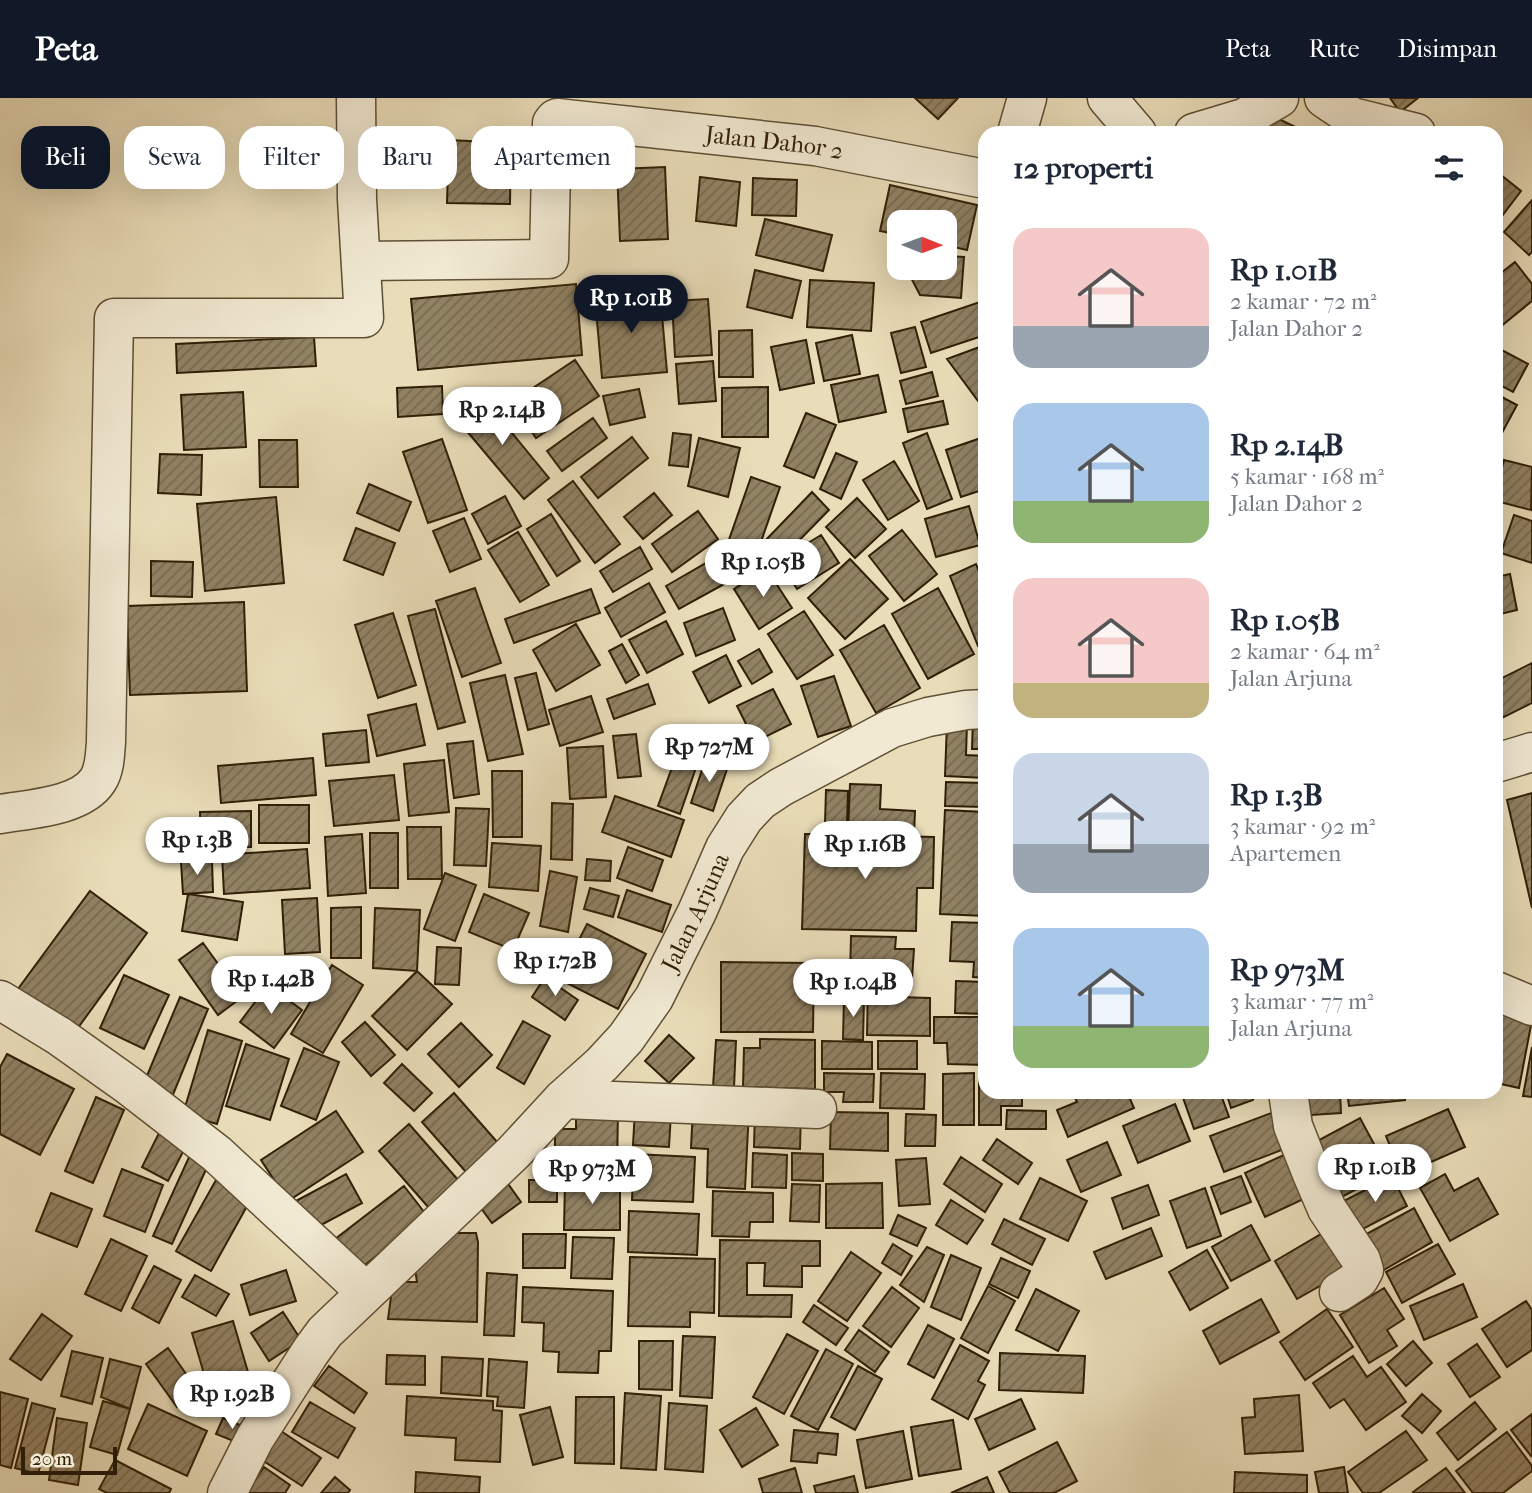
<!DOCTYPE html>
<html lang="id">
<meta charset="utf-8">
<style>
:root{--surface:#fff;--page:#f6f6f7;--text:#1f2937;--muted:#747a83;--accent:#111827}
body{margin:0;font-family:"IM FELL French Canon",serif;background:var(--page);color:var(--text);height:100vh;display:flex;flex-direction:column;font-size:26px;white-space:nowrap}
*{box-sizing:border-box;margin:0}
p{font-size:23px;color:var(--muted)}
.icon{flex:none;width:38px;height:38px;fill:none;stroke:currentColor;stroke-width:2;stroke-linecap:round;stroke-linejoin:round}
.map{position:relative;flex:1;overflow:hidden}
.side{position:absolute;left:978px;top:28px;width:525px;height:973px;display:flex;flex-direction:column;background:var(--surface);border-radius:21px;box-shadow:0 7px 28px #0002}
.side>*{flex:none}
.guide{position:absolute;left:21px;top:28px;width:665px;height:63px;display:flex;gap:14px}
.needle{width:46px;rotate:91deg}
.tools{position:absolute;left:887px;top:112px;display:grid;gap:14px}
.tools a{display:grid;place-items:center;width:70px;height:70px;border-radius:14px;background:var(--surface);box-shadow:0 7px 28px #0002;font-size:35px}
.scale{position:absolute;left:21px;bottom:18px;width:96px;box-sizing:border-box;padding-left:7px;border:4px solid #312007;border-top:0;font-size:19px;line-height:24px;white-space:nowrap;color:#312007;-webkit-text-stroke:5px #f1e9d2;paint-order:stroke}
.price{position:absolute;translate:-50% -60px;padding:0 16px;border-radius:24px;background:#fff;color:#222;font-size:23px;line-height:46px;filter:drop-shadow(0 2px 4px #0008)}
.price::after{content:'';position:absolute;left:50%;top:42px;width:21px;height:16px;margin-left:-10px;background:inherit;clip-path:polygon(0 0,100% 0,50% 100%)}
.price.current{background:var(--accent);color:#fff}
ul{padding:0;list-style:none}
li{display:flex;align-items:center;gap:21px;height:175px;padding:0 35px}
li span{display:grid;place-items:center;flex:none;width:196px;height:140px;border-radius:21px;color:#555}
li>.icon{margin-inline-start:auto}
span .icon{width:84px;height:84px;fill:#fffc;stroke-width:1}
li b{font-size:30px}
h2{display:flex;justify-content:space-between;align-items:center;height:84px;padding:0 35px;font-size:30px}
.chip{padding:0 24px;border-radius:21px;background:var(--surface);box-shadow:0 7px 28px #0002;font-size:24px;line-height:63px}
.chip.current{background:var(--accent);color:#fff}
header{display:flex;align-items:center;gap:42px;box-sizing:border-box;height:98px;padding:0 35px;background:var(--accent);color:#fff}
header strong{font-size:33px}
nav{display:flex;gap:38px;margin-inline-start:auto;font-size:24px}
.map>svg:first-child{display:block}
</style>
<header>
<strong>Peta</strong>
<nav><a>Peta</a><a>Rute</a><a>Disimpan</a></nav>
</header>
<div class="map">
<svg width="1532" height="1395" viewBox="0 0 1532 1395">
<defs>
<pattern id="building-hatch" width="6" height="6" patternUnits="userSpaceOnUse" patternTransform="scale(1.75)"><rect width="6" height="6" fill="#918264"/><path d="M-1 1l2-2M0 6l6-6M5 7l2-2" fill="none" stroke="#776a50"/></pattern>
</defs>
<rect width="100%" height="100%" fill="#e9ddb9"/>
<filter id="stains"><feTurbulence type="fractalNoise" baseFrequency=".00286" numOctaves="4"/><feColorMatrix values="0 0 0 0 .2 0 0 0 0 .09 0 0 0 0 .02 0 0 0 .5 -.17"/></filter>
<radialGradient id="worn" r=".72"><stop offset=".6" stop-color="#630" stop-opacity="0"/><stop offset="1" stop-color="#630" stop-opacity=".3"/></radialGradient>
<path fill="url(#building-hatch)" stroke="#312007" stroke-width="2" d="M915 0H958L938 21Z
M1390 0H1418L1400 14Z
M1268 16 1308 35H1259Z
M449 42 511 45 510 106 447 105Z
M665 69 668 141 620 143 617 71Z
M1496 73 1521 93 1496 126Z
M700 79 740 84 736 128 696 123Z
M753 80 797 82 796 118 752 117Z
M890 87 977 107 967 152 945 147V124H900V137L880 133Z
M1532 102V154L1529 157 1504 134Z
M765 121 832 137 823 173 756 157Z
M945 158 964 159 961 200 920 197 906 170H945Z
M1515 164 1532 186V203L1500 229 1496 224V179Z
M755 172 801 183 792 220 747 209Z
M810 182 874 185 871 233 807 229Z
M576 186 582 257 418 272 411 201Z
M660 194 667 274 602 280 595 200Z
M708 201 712 257 675 259 672 203Z
M980 204 985 220V237L931 255 921 224Z
M915 229 926 269 901 275 891 235Z
M752 232 753 279H719V233Z
M852 237 860 276 824 283 816 245Z
M314 239 316 268 177 275 176 246Z
M806 242 814 285 780 292 771 249Z
M985 247V310L984 311 947 261Z
M1496 249 1528 266 1513 294 1496 285Z
M575 262 599 298 536 340 512 304Z
M713 263 716 303 679 306 676 266Z
M932 274 938 298 906 306 900 283Z
M878 277 886 314 839 324 831 287Z
M442 288 443 316 398 319 397 290Z
M768 289V339H722V290Z
M639 291 645 319 610 327 603 298Z
M243 294 246 349 184 352 181 297Z
M1496 296 1517 307 1496 346Z
M481 297 549 380 524 401 455 319Z
M943 303 948 326 908 334 903 311Z
M806 315 836 327 814 380 784 368Z
M593 320 607 340 562 373 547 353Z
M673 335 691 337 688 369 669 367Z
M927 335 952 401 927 411 903 345Z
M632 339 648 360 598 400 581 379Z
M984 339 985 391 961 399 946 352Z
M699 340 740 350 728 399 688 388Z
M442 341 467 412 428 425 403 354Z
M259 342H297L298 389H260Z
M836 355 857 364 841 401 820 391Z
M160 356 202 357 201 397 158 395Z
M1504 362 1532 369 1531 412 1496 403V392Z
M894 363 919 403 888 422 863 382Z
M751 379 780 389 754 464 725 453Z
M573 383 620 446 595 465 548 402Z
M369 386 411 404 399 433 357 415Z
M812 394 829 412 779 463 762 446Z
M654 395 672 417 643 441 624 419Z
M505 398 521 428 488 446 472 416Z
M276 399 284 485 205 493 197 406Z
M857 400 886 431 855 460 826 429Z
M969 408 980 447 936 459 925 421Z
M698 413 718 441 672 474 652 446Z
M551 416 580 463 557 478 527 431Z
M1514 417 1532 423V465L1501 455Z
M464 420 481 461 450 474 433 433Z
M356 430 395 445 383 477 344 462Z
M902 432 937 476 904 503 869 458Z
M518 434 549 487 520 504 488 452Z
M821 437 839 465 797 491 779 463Z
M640 449 652 471 613 494 600 473Z
M713 461 726 485 679 511 666 488Z
M850 461 888 501 845 541 808 500Z
M151 463 193 464 192 499 151 498Z
M976 466 985 489V545L978 548 950 478Z
M766 470 792 510 759 531 734 491Z
M1510 476 1517 512 1496 517V479Z
M649 485 665 514 621 539 605 510Z
M475 490 501 565 462 579 436 503Z
M938 490 974 556 928 581 892 516Z
M591 491 600 515 514 545 505 521Z
M244 504 247 593 130 597 127 508Z
M723 510 735 542 696 558 684 525Z
M435 511 465 624 438 631 408 518Z
M804 513 833 557 797 581 768 536Z
M393 515 416 587 378 600 355 527Z
M666 523 683 556 647 575 629 542Z
M576 526 600 567 556 593 533 552Z
M884 527 920 590 876 615 840 552Z
M622 546 639 577 626 585 609 553Z
M759 551 772 574 752 586 738 563Z
M726 557 741 588 709 605 693 574Z
M1532 565V605L1496 623V583Z
M536 575 549 626 528 632 515 580Z
M505 577 523 656 488 663 470 585Z
M834 578 851 628 818 639 801 588Z
M648 586 655 606 614 621 607 601Z
M773 591 791 626 755 644 737 608Z
M591 598 603 634 560 648 549 612Z
M416 606 425 647 377 658 368 617Z
M973 621 985 622V651H972Z
M947 625H967L966 657 985 658V680L945 678Z
M366 632 369 664 326 668 323 636Z
M636 636 641 678 618 680 613 638Z
M473 643 479 696 454 700 447 646Z
M603 648 606 699 570 701 567 650Z
M678 653 699 661 680 716 658 708Z
M313 660 316 697 221 705 218 668Z
M706 660 728 668 713 713 691 705Z
M444 662 449 714 409 718 404 666Z
M492 673H522V739H493Z
M394 677 399 722 334 728 329 683Z
M946 684 985 685V709L945 708Z
M850 686 881 687 880 711 915 713 914 736 848 734Z
M826 692 848 693 847 726 825 725Z
M1532 695V810L1507 702Z
M615 698 684 722 671 759 602 734Z
M552 705 573 706 572 762 551 761Z
M259 707H309V745H259Z
M456 710 489 711 486 768 454 767Z
M945 712 985 714V818L940 816Z
M251 713V749H201L200 714Z
M407 729H441L442 781H408Z
M370 735H398V790H370Z
M362 736 366 795 328 798 325 739Z
M805 736 934 739 933 790H917L916 833 802 831Z
M492 745 541 748 538 793 489 789Z
M628 749 663 762 652 793 617 780Z
M307 751 310 790 224 796 222 757Z
M587 761 611 763 610 783 585 782Z
M212 763 213 794 183 796 181 764Z
M550 773 577 779 568 834 540 828Z
M445 775 476 787 455 843 424 831Z
M590 790 619 798 613 819 584 811Z
M627 792 671 807 662 834 618 819Z
M90 793 147 835 72 938 15 895Z
M188 796 243 804 237 842 182 833Z
M484 796 529 815 513 852 469 834Z
M317 800 320 854 285 856 282 802Z
M361 809V860H331V810Z
M375 810 420 812 417 873 373 870Z
M952 824 985 825V880L973 879 974 864 950 863Z
M587 826 646 856 618 911 559 881Z
M851 838 896 839 895 851H914L912 881 850 879Z
M203 845 242 899 218 917 179 862Z
M437 849 461 850 459 887 435 886Z
M721 864 814 865 813 934H721Z
M332 867 363 887 323 955 291 936Z
M417 873 452 906 407 952 372 918Z
M124 877 169 897 144 951 100 930Z
M545 879 578 902 565 922 532 899Z
M956 883 985 884V916L955 915Z
M868 886H899L898 899 930 900V938L867 937Z
M268 887 302 912 274 950 240 924Z
M180 899 208 911 170 1004 141 992Z
M844 900 864 901 863 942 843 941Z
M1496 915 1532 922 1519 990 1496 985Z
M934 919H985V967L948 966 947 945H934Z
M523 923 550 938 524 986 497 970Z
M365 924 395 957 371 978 342 944Z
M461 925 492 957 459 989 428 956Z
M208 932 242 943 217 1026 183 1016Z
M669 937 694 960 669 985 645 963Z
M760 941 815 942V991L743 989 744 950H760Z
M716 942 736 943 734 990 713 989Z
M822 943 872 944V971H822Z
M878 943H917V971H878Z
M246 946 289 961 270 1022 226 1008Z
M1532 949V999L1523 998Z
M304 950 339 964 316 1022 281 1008Z
M7 956 74 991 40 1057 0 1036V969Z
M402 966 432 995 414 1013 384 985Z
M824 975 874 976 873 1004H843L844 994H824Z
M881 975 925 976 924 1011 880 1010Z
M974 975V1027H943V976Z
M979 981H985V994H1022V1008H1001V1027H979Z
M1072 994H1127L1134 1010 1068 1039 1057 1012 1077 1004Z
M1181 994H1220L1229 1019 1194 1031Z
M1226 994H1250L1253 1002 1231 1010Z
M1294 994H1340L1341 1015 1296 1018Z
M1347 994H1404L1405 1002 1349 1008Z
M454 995 498 1045 466 1074 422 1024Z
M96 999 124 1012 93 1085 65 1073Z
M1175 1006 1190 1043 1138 1065 1123 1028Z
M576 1008 618 1009 617 1075H543L542 1050 555 1051V1031H576Z
M693 1009 749 1012 745 1091 707 1089 708 1051 691 1050Z
M755 1011 801 1013 800 1051 754 1049Z
M1448 1011 1465 1049 1402 1077 1386 1038Z
M635 1012 671 1015 669 1049 633 1047Z
M1007 1012 1046 1013V1031H1006Z
M336 1013 363 1054 288 1103 261 1062Z
M831 1014 888 1015V1053L830 1051Z
M1274 1014 1287 1050 1224 1074 1210 1038Z
M906 1016 936 1017 935 1048H905Z
M1360 1020 1389 1074 1338 1101 1310 1047Z
M409 1026 459 1083 429 1110 379 1053Z
M160 1033 187 1046 168 1083 142 1069Z
M997 1041 1032 1065 1018 1086 983 1062Z
M1107 1044 1121 1077 1081 1094 1067 1062Z
M1290 1054 1310 1098 1265 1119 1245 1075Z
M753 1055 787 1057 786 1090 752 1089Z
M792 1055 823 1056V1083L792 1082Z
M634 1056 695 1059 693 1104 632 1102Z
M190 1057 209 1065 172 1146 153 1138Z
M961 1059 1002 1086 985 1114 944 1086Z
M926 1060 930 1106 899 1108 896 1062Z
M122 1071 163 1087 145 1134 104 1118Z
M346 1076 362 1105 312 1132 296 1103Z
M1445 1076 1454 1093 1478 1080 1498 1116 1450 1143 1420 1090Z
M1241 1078 1251 1104 1221 1116 1211 1089Z
M1392 1078 1407 1108 1357 1134 1342 1104Z
M504 1080 521 1104 492 1125 475 1102Z
M1040 1080 1087 1103 1068 1143 1020 1121Z
M216 1082 251 1101 211 1173 176 1153Z
M529 1082H557V1104H529Z
M565 1083H620V1132H564Z
M882 1085 883 1130H826V1086Z
M792 1086 820 1087 819 1124 790 1123Z
M1148 1087 1159 1117 1123 1131 1112 1100Z
M404 1088 428 1119 353 1176 330 1145Z
M1205 1090 1221 1138 1187 1150 1170 1103Z
M713 1093 773 1095V1124H750L749 1139 712 1138Z
M51 1095 92 1111 77 1149 36 1133Z
M951 1102 983 1122 967 1146 936 1127Z
M1414 1110 1432 1144 1382 1173 1363 1138Z
M629 1113 699 1116 697 1157 628 1154Z
M898 1117 926 1130 917 1148 890 1136Z
M1004 1121 1045 1141 1032 1167 992 1146Z
M1251 1127 1270 1162 1231 1183 1212 1149Z
M1333 1129 1355 1168 1297 1201 1275 1163Z
M1151 1130 1162 1158 1106 1181 1094 1154Z
M443 1135H476L478 1144 477 1224 388 1221 393 1184H417L414 1165Z
M523 1136H566L565 1170H523Z
M573 1139 614 1140 612 1181 571 1180Z
M111 1141 147 1158 121 1213 85 1196Z
M720 1142 820 1143V1168H802V1189L764 1188 765 1165H747V1197H792L791 1219 719 1218Z
M893 1146 912 1158 901 1177 882 1165Z
M1438 1146 1455 1176 1402 1205 1386 1174Z
M927 1149 944 1157 924 1204 900 1187Z
M1207 1152 1228 1190 1190 1212 1169 1174Z
M851 1154 881 1175 847 1223 818 1203Z
M951 1157 981 1170 961 1222 931 1209Z
M630 1159 715 1161 714 1215 690 1214V1229L628 1228Z
M1001 1160 1030 1173 1018 1200 989 1186Z
M154 1168 181 1182 159 1225 132 1210Z
M286 1172 296 1203 250 1217 241 1187Z
M487 1175 517 1177 514 1238 484 1237Z
M195 1177 229 1196 216 1218 182 1199Z
M1463 1186 1477 1219 1424 1242 1410 1208Z
M988 1188 1015 1203 988 1255 961 1240Z
M523 1189 613 1193 611 1253H599L598 1275 558 1274 559 1254 543 1253 544 1225 522 1224Z
M892 1189 919 1210 891 1249 863 1228Z
M1384 1190 1404 1221 1387 1232 1397 1248 1369 1265 1340 1217Z
M1036 1191 1079 1213 1058 1253 1016 1232Z
M1261 1201 1279 1234 1220 1266 1203 1233Z
M1526 1203 1532 1212V1252L1507 1269 1482 1231Z
M814 1207 848 1230 836 1247 803 1224Z
M1327 1211 1353 1249 1305 1282 1280 1244Z
M283 1214 301 1242 269 1263 251 1235Z
M42 1216 72 1238 41 1282 10 1261Z
M233 1223 255 1298 214 1310 192 1235Z
M928 1227 954 1241 934 1280 908 1266Z
M859 1232 889 1254 875 1274 845 1252Z
M787 1236 818 1253 784 1316 753 1299Z
M683 1238 715 1239 712 1300 680 1298Z
M639 1243H673L672 1292 639 1291Z
M1413 1243 1432 1265 1406 1288 1387 1266Z
M1477 1246 1500 1279 1470 1299 1448 1266Z
M960 1247 989 1263 978 1283 985 1287 968 1321 932 1301Z
M168 1250 198 1293 177 1309 146 1266Z
M826 1251 853 1266 818 1332 791 1318Z
M72 1253 103 1260 92 1306 61 1298Z
M1000 1255 1085 1258 1083 1295 999 1292Z
M387 1257 425 1258V1287L386 1286Z
M1353 1258 1367 1279 1381 1269 1406 1304 1366 1332 1344 1301 1330 1310 1313 1285Z
M442 1259 483 1261 481 1298 441 1295Z
M110 1261 141 1269 130 1311 101 1299Z
M489 1261 527 1264 524 1310 497 1308 498 1299 487 1298Z
M329 1268 367 1295 354 1315 314 1288Z
M858 1268 882 1281 855 1332 831 1319Z
M0 1294 28 1301 11 1370 0 1367Z
M625 1295 661 1298 656 1372 621 1370Z
M1422 1296 1441 1313 1422 1335 1402 1318Z
M1299 1297 1303 1353 1245 1356 1242 1320 1255 1319 1254 1301Z
M407 1298 493 1303V1312L502 1313 500 1364 455 1362 456 1340 405 1337Z
M576 1299H614V1366L575 1365Z
M1021 1301 1035 1331 989 1352 975 1321Z
M103 1303 130 1311 117 1357 90 1349Z
M310 1304 355 1330 338 1360 292 1334Z
M1475 1304 1496 1331 1458 1362 1437 1335Z
M32 1305 55 1311 38 1376 15 1370Z
M669 1305 707 1308 703 1374 665 1371Z
M148 1306 207 1333 187 1378 128 1351Z
M550 1309 563 1359 533 1367 520 1317Z
M756 1310 778 1347 742 1369 720 1332Z
M1532 1316V1357L1531 1358 1511 1332Z
M57 1320 87 1325 78 1387 49 1382Z
M223 1320 247 1330 241 1346 216 1336Z
M953 1322 961 1371 919 1378 911 1329Z
M794 1332 838 1336 836 1357 818 1355 817 1365 791 1363Z
M281 1333 321 1360 302 1388 262 1362Z
M903 1333 912 1381 866 1390 857 1342Z
M1406 1333 1427 1362 1379 1395H1363L1348 1374Z
M1507 1334 1532 1368V1373L1503 1395H1473L1456 1373Z
M1057 1344 1077 1383 1054 1395H1010L999 1374Z
M115 1362 171 1391 169 1395H107L99 1391Z
M264 1369 290 1387 285 1395H246Z
M1344 1369 1348 1395H1319L1315 1374Z
M795 1370 802 1395H763L759 1381Z
M1446 1370 1465 1395H1414L1413 1394Z
M416 1374 480 1379 479 1395H415Z
M1235 1374 1307 1377V1395H1234Z
M854 1378 858 1395H816L814 1388Z
M335 1379 350 1392 348 1395H321Z
M987 1379 994 1395H951Z"/>
<g fill="none" stroke-linecap="round" stroke-linejoin="round">
<g stroke="#5f4f34" stroke-width="41">
<g id="minor">
<path d="M1107 0 1137 35"/>
<path d="M1324 0 1352 19 1416 35"/>
<path d="M1017 35 1027 0"/>
<path d="M1194 35 1244 20 1279 0"/>
<path id="s1" d="M361 163 549 161 552 25 555 21 557 20 815 48 985 81"/>
<path d="M1496 665 1532 654"/>
<path d="M0 716C28 711 81 709 98 682 105 671 105 656 106 644L114 220H364L357 101 356 0"/>
<path d="M1496 893 1532 908"/>
<path d="M0 902 59 938 128 987 217 1056 366 1194"/>
<path d="M1288 994 1293 1028 1312 1076 1327 1111 1361 1162 1364 1172 1359 1181 1339 1194"/>
<path d="M563 1001 817 1011"/>
<path id="s2" d="M227 1395 255 1340 311 1253 325 1234 514 1054 563 1001 602 966 626 940 654 900 697 814 725 750 744 720 760 703 781 689 892 630 928 619 966 612 985 611"/>
</g>
</g>
<use href="#minor" stroke="#f1e9d2" stroke-width="38"/>
</g>
<g text-anchor="middle" stroke-width="7" stroke-linejoin="round" paint-order="stroke">
<g font-size="24" fill="#312007" stroke="#f1e9d2">
<text dy="8" stroke="none"><textPath href="#s1" startOffset="550">Jalan Dahor 2</textPath></text>
<text dy="8" stroke="none"><textPath href="#s2" startOffset="754">Jalan Arjuna</textPath></text>
</g>
</g>
<rect width="100%" height="100%" filter="url(#stains)"/>
<rect width="100%" height="100%" fill="url(#worn)"/>
</svg>
<div class="tools">
<a><svg class="needle" viewBox="-14 -14 28 28"><path d="M0-13l5 13h-10z" fill="#e53935"/><path d="M0 13l5-13h-10z" fill="#747a83"/></svg></a>
</div>
<div class="scale">20 m</div>
<b class="price current" style="left:631px;top:237px">Rp 1.01B</b>
<b class="price" style="left:502px;top:349px">Rp 2.14B</b>
<b class="price" style="left:763px;top:501px">Rp 1.05B</b>
<b class="price" style="left:709px;top:686px">Rp 727M</b>
<b class="price" style="left:197px;top:779px">Rp 1.3B</b>
<b class="price" style="left:865px;top:783px">Rp 1.16B</b>
<b class="price" style="left:555px;top:900px">Rp 1.72B</b>
<b class="price" style="left:271px;top:918px">Rp 1.42B</b>
<b class="price" style="left:853px;top:921px">Rp 1.04B</b>
<b class="price" style="left:1375px;top:1106px">Rp 1.01B</b>
<b class="price" style="left:592px;top:1108px">Rp 973M</b>
<b class="price" style="left:232px;top:1333px">Rp 1.92B</b>
<div class="guide">
<a class="chip current">Beli</a>
<a class="chip">Sewa</a>
<a class="chip">Filter</a>
<a class="chip">Baru</a>
<a class="chip">Apartemen</a>
</div>
<section class="side">
<h2>12 properti<svg class="icon" aria-label="filters" viewBox="0 0 24 24"><path d="M4 7h16M4 17h16"/><circle cx="9" cy="7" r="2"/><circle cx="15" cy="17" r="2"/></svg></h2>
<ul>
<li><span style="background:linear-gradient(#f6c9c9 70%,#9aa5b1 0)"><svg class="icon" aria-label="home" viewBox="0 0 24 24"><path d="M3 11l9-7 9 7M6 9v11h12V9"/></svg></span><div><b>Rp 1.01B</b><p>2 kamar · 72 m²</p><p>Jalan Dahor 2</p></div></li>
<li><span style="background:linear-gradient(#a9c7e8 70%,#8fb573 0)"><svg class="icon" aria-label="home" viewBox="0 0 24 24"><path d="M3 11l9-7 9 7M6 9v11h12V9"/></svg></span><div><b>Rp 2.14B</b><p>5 kamar · 168 m²</p><p>Jalan Dahor 2</p></div></li>
<li><span style="background:linear-gradient(#f6c9c9 75%,#c2b280 0)"><svg class="icon" aria-label="home" viewBox="0 0 24 24"><path d="M3 11l9-7 9 7M6 9v11h12V9"/></svg></span><div><b>Rp 1.05B</b><p>2 kamar · 64 m²</p><p>Jalan Arjuna</p></div></li>
<li><span style="background:linear-gradient(#c9d6e8 65%,#9aa5b1 0)"><svg class="icon" aria-label="home" viewBox="0 0 24 24"><path d="M3 11l9-7 9 7M6 9v11h12V9"/></svg></span><div><b>Rp 1.3B</b><p>3 kamar · 92 m²</p><p>Apartemen</p></div></li>
<li><span style="background:linear-gradient(#a9c7e8 70%,#8fb573 0)"><svg class="icon" aria-label="home" viewBox="0 0 24 24"><path d="M3 11l9-7 9 7M6 9v11h12V9"/></svg></span><div><b>Rp 973M</b><p>3 kamar · 77 m²</p><p>Jalan Arjuna</p></div></li>
</ul>
</section>
</div>
